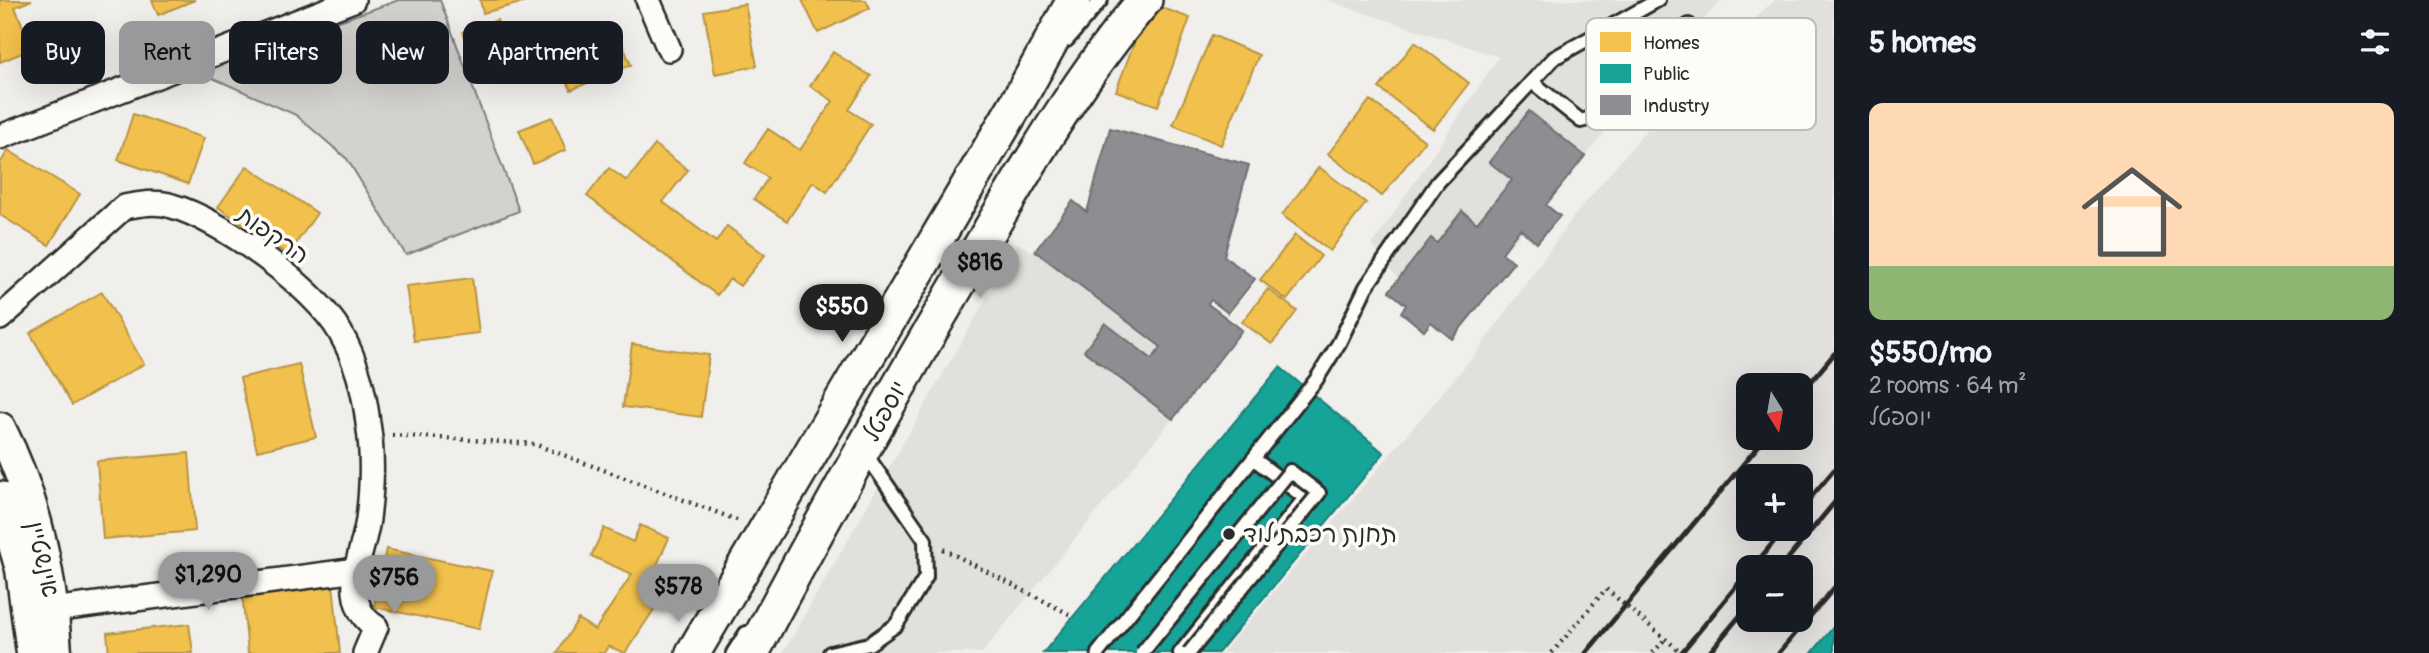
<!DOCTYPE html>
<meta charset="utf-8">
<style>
:root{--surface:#171b24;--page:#242831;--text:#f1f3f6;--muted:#9ea1a6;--line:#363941;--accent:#98999b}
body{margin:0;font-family:Pangolin,"Playpen Sans Hebrew",sans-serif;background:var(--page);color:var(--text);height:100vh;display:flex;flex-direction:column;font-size:26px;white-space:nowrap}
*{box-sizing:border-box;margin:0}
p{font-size:23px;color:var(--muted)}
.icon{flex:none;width:38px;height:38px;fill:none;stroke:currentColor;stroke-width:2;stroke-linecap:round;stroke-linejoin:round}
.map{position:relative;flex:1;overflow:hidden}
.sheet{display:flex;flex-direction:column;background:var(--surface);width:595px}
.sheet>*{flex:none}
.top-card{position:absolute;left:21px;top:21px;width:665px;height:63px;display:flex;gap:14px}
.needle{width:46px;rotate:169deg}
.buttons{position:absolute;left:1736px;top:373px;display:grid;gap:14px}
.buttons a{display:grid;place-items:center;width:77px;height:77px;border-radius:14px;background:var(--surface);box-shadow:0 7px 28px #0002;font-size:35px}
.price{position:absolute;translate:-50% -60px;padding:0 16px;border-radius:24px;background:var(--accent);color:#111;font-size:23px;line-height:46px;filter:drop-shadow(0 2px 4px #0008)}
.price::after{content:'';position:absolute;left:50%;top:42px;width:21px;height:16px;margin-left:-10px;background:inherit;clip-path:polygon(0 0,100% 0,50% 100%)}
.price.on{background:#222;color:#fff}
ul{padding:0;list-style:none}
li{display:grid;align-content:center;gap:14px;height:371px;padding:0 35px}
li+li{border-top:2px solid var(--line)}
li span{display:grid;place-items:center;height:217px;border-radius:14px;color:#555}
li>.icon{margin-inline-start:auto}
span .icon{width:126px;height:126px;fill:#fffc;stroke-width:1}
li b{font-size:30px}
h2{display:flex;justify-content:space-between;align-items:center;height:84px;padding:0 35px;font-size:30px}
.chip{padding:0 24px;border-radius:14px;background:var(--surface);box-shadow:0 7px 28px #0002;font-size:24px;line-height:63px}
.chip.on{background:var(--accent);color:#111}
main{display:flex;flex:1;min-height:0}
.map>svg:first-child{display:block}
</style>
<main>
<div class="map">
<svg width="1834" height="653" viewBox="0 0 1834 653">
<rect width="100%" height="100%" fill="#f0efeb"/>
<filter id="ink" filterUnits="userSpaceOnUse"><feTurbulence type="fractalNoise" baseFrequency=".0143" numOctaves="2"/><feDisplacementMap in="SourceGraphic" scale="14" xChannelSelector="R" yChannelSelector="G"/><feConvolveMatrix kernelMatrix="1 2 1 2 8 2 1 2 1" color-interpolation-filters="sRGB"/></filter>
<g filter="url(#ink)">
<path fill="#e1e0dc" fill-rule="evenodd" d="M1326 0H1721L1604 133 1438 332 1372 245 1499 57Z
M1775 0H1834V653H1222L1477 352 1574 216 1698 69ZM1748 385H1801V438H1748ZM1748 476H1801V528H1748ZM1748 567H1801V620H1748Z
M1018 243 1217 364 982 653H783Z"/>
<path fill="#d3d2cf" stroke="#7f7e7d" stroke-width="2" d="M399 0H440L519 211 406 255 347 159 296 115 197 71Z"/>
<path fill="#f2c14e" stroke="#b69444" stroke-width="2" d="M0 0H32L15 7 32 49 0 62Z
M152 0H195L158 15Z
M480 0H532L483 13Z
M802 0H866L870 8 818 33Z
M1149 3 1190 18 1158 106 1116 91Z
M745 4 757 66 715 74 704 11Z
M497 20 515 73 481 85 463 32Z
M618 34 631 65 571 90 557 59Z
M1212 35 1259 55 1221 145 1173 125Z
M1415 42 1469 83 1433 129 1379 88Z
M833 52 871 76 849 110 871 124 827 192 813 182 787 221 754 199 768 178 745 163 768 129 800 150 833 101 810 86Z
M1370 100 1425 141 1382 196 1328 154Z
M133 114 204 138 188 184 118 160Z
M552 117 566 150 533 164 519 130Z
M655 145 688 170 663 202 716 242 727 226 765 255 740 286 730 279 717 295 587 196 609 168 627 181Z
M8 150 80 194 49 245 0 215V164Z
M247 166 317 213 288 255 218 207Z
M1319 167 1366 203 1330 251 1282 215Z
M1295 235 1321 256 1287 300 1260 280Z
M472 278 479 333 414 341 406 286Z
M1268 289 1297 311 1272 344 1242 322Z
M102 292 144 364 72 405 30 333Z
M632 344 709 355 701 417 623 407Z
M299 364 316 437 257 451 240 378Z
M189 453 195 531 103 539 97 461Z
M640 525 669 538 652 576 669 587 625 653 608 646 604 653H557L578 619 595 630 632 574 591 556 604 528 633 542Z
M386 549 492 571 479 629 374 607Z
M333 584 340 653H248L242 593Z
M189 624 193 653H109L107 633Z"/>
<path fill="#17a398" stroke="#1d7f77" stroke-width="2" d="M1280 367 1384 453 1218 653H1043Z
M1834 626V653H1812Z"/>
<path fill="#8d8d92" stroke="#707073" stroke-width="2" d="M1529 111 1585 156 1546 205 1560 216 1537 243 1520 229 1502 253 1514 262 1452 339 1431 322 1424 331 1401 312 1406 305 1389 291 1431 238 1437 243 1462 211 1477 223 1512 180 1489 162Z
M1110 128 1249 165 1224 256 1255 279 1228 313 1211 300 1208 304 1242 330 1173 419 1084 351 1105 323 1152 359 1161 347 1035 251 1073 201 1087 212Z"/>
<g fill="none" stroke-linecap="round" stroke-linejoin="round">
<g stroke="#2b2b2b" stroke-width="18">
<path id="service" d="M1067 40 1101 0
M1532 82 1581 121 1601 115 1639 60 1689 25
M733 653 746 633
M830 653 869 644 896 625 926 577 925 540 865 453
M1098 653 1316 380 1339 343 1366 287 1438 182 1554 58 1658 0
M1180 653 1305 498 1254 459"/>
</g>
<g stroke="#2b2b2b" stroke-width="28">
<path id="minor" d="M648 0 669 49
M0 137 353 0
M0 318 124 207C140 204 156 201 172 206 222 220 314 287 340 332 357 362 364 390 368 423 373 454 372 488 368 519 365 543 353 568 355 592 357 608 363 619 376 627L365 653
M37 612 357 570"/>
</g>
<g stroke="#2b2b2b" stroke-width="35">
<path id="tertiary" d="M0 428C35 497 52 576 56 653
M0 497 21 569 32 653"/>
</g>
<g stroke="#2b2b2b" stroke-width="38">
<path id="secondary" d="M693 653 1022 94 1074 0
M752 653C820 523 892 396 967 269 1021 178 1075 81 1145 0"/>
</g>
<path stroke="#2b2b2b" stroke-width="4.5" stroke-dasharray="2 5" stroke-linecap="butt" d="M392 435 534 444 737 520
M943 549 1073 616
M1552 653 1606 589 1682 653
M1653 653 1665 639"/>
<use href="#service" stroke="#fdfcf7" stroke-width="12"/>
<use href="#minor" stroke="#fdfcf7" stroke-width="23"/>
<use href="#tertiary" stroke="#fdfcf7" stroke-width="30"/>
<use href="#secondary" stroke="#fdfcf7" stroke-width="33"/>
<path stroke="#2b2b2b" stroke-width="5" d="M1801 394 1834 354
M1801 509 1834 470
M1753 567 1785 528
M1781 567 1834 503
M1586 653 1765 438
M1681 653 1748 572
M1709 653 1748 606
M1779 653 1834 588"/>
<g stroke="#2b2b2b" stroke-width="18" stroke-linecap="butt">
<path id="service-bridge" d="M1142 653 1290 471 1319 493 1189 653"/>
</g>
<use href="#service-bridge" stroke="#fdfcf7" stroke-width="12"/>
</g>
</g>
<circle fill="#2b2b2b" stroke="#fdfcf7" stroke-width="2.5" cx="1229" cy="534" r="7"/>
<g text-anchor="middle" stroke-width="7" stroke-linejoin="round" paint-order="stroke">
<g font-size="24" fill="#2b2b2b" stroke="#fdfcf7">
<text transform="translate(273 235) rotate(35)" y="8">הרקפות</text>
<text transform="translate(885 411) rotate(-61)" y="8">יוספטל</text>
<text transform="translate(43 559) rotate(77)" y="8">אינשטיין</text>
</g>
<g font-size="24" fill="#2b2b2b" stroke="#fdfcf7" text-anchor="start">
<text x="1243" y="542">תחנת רכבת לוד</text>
</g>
</g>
<rect x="1586" y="18" width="230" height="112" rx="10" fill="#fdfcf7" stroke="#bebdba" stroke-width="2"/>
<rect x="1600" y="32" width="31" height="20" fill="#f2c14e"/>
<rect x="1600" y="64" width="31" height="19" fill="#17a398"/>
<rect x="1600" y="95" width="31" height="20" fill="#8d8d92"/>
<g font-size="19" fill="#2b2b2b">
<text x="1643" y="49">Homes</text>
<text x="1643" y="80">Public</text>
<text x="1643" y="112">Industry</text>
</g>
</svg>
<div class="buttons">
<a><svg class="needle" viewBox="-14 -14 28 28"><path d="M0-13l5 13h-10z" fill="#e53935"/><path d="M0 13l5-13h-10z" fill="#9ea1a6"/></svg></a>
<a>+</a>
<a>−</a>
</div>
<b class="price" style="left:980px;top:300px">$816</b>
<b class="price on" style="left:842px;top:344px">$550</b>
<b class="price" style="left:208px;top:612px">$1,290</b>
<b class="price" style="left:394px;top:615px">$756</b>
<b class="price" style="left:678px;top:624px">$578</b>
<div class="top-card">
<a class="chip">Buy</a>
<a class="chip on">Rent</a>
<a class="chip">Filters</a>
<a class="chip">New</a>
<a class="chip">Apartment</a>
</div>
</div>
<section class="sheet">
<h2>5 homes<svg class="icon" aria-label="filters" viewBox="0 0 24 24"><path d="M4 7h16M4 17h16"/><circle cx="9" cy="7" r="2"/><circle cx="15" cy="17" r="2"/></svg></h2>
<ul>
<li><span style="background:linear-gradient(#ffd9b3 75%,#8fb573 0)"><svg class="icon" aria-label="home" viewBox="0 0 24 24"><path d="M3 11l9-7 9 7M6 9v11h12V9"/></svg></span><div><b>$550/mo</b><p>2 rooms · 64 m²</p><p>יוספטל</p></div></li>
</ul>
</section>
</main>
